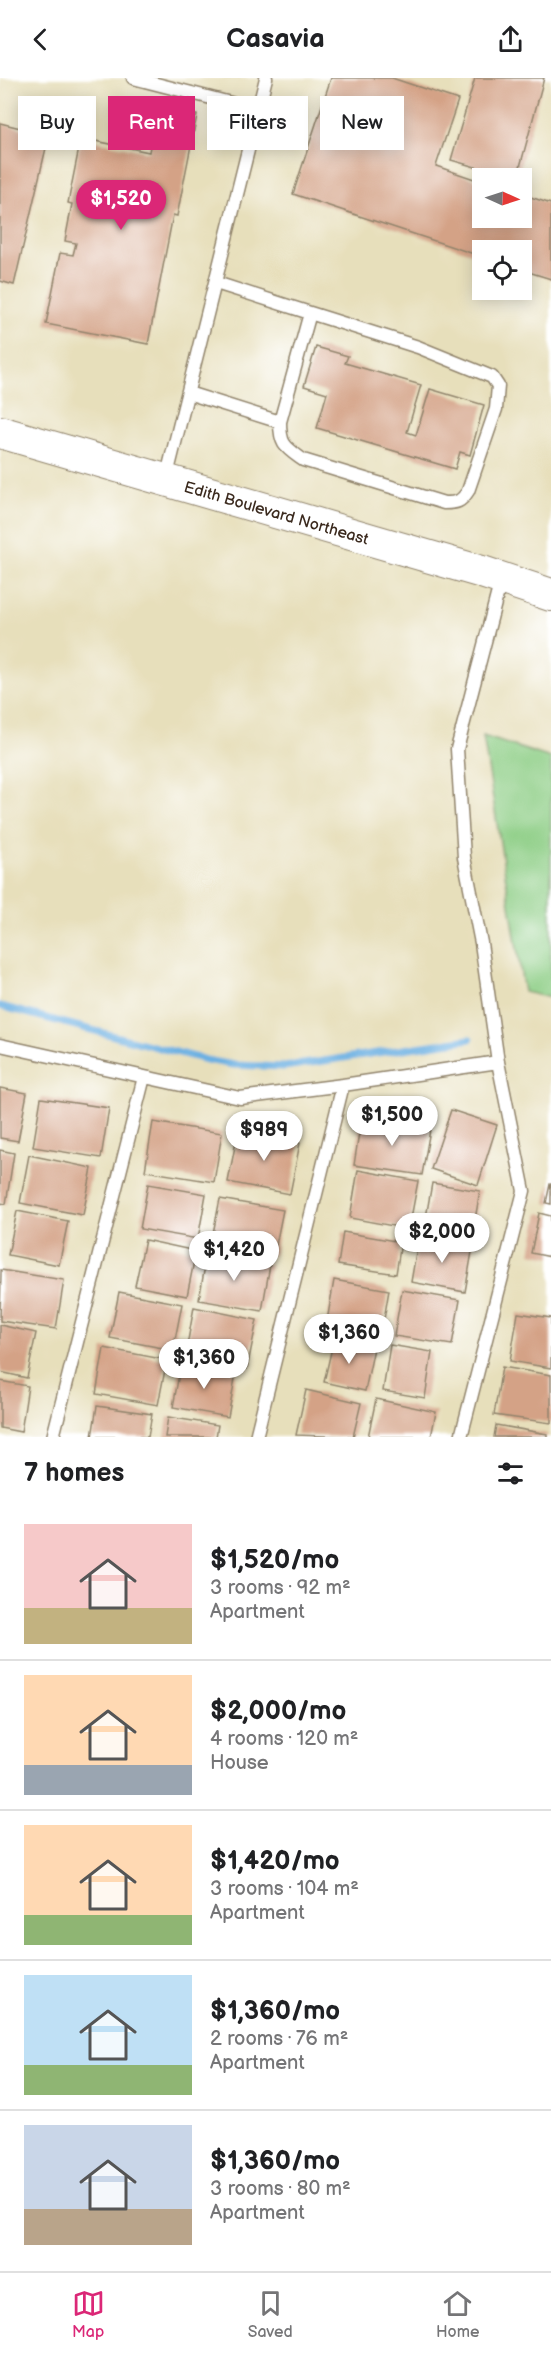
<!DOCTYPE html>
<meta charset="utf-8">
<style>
:root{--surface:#fff;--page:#f2f2f2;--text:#202124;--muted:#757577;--line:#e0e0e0;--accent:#db2777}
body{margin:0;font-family:"Balsamiq Sans",sans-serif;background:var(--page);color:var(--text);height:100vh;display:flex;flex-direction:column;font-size:22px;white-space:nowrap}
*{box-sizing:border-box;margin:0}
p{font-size:20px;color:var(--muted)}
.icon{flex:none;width:33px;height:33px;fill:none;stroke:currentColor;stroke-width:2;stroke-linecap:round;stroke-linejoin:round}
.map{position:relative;height:1359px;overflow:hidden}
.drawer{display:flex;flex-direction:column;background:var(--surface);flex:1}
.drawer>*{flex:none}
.banner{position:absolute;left:18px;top:18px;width:516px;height:54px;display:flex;gap:12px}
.needle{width:39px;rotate:93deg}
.controls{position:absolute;left:472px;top:90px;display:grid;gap:12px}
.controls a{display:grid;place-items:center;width:60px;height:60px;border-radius:0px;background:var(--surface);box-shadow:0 3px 15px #0003;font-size:30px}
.price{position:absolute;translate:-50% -51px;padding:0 14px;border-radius:21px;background:#fff;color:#222;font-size:20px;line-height:39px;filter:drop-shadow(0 2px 3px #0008)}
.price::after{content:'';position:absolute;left:50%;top:36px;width:18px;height:14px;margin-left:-9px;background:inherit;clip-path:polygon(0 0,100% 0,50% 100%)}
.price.selected{background:var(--accent);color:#fff}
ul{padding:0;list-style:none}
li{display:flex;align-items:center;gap:18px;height:150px;padding:0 24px}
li+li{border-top:2px solid var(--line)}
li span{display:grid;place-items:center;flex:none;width:168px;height:120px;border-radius:0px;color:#555}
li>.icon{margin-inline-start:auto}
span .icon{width:72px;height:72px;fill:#fffc;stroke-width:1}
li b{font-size:26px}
h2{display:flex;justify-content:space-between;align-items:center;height:72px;padding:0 24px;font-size:26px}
.tag{padding:0 21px;border-radius:0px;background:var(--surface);box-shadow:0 3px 15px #0003;font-size:21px;line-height:54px}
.tag.selected{background:var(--accent);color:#fff}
header{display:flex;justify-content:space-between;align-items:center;height:78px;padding:0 24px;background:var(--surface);font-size:27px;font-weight:700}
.menu{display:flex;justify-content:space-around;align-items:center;height:84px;border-top:2px solid var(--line);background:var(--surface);font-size:16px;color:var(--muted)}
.menu a{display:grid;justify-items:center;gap:3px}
.menu .selected{color:var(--accent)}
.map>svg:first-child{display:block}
</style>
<header><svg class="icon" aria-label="back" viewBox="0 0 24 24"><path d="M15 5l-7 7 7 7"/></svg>Casavia<svg class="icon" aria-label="share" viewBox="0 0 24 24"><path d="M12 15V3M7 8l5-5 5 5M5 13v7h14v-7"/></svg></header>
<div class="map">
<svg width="551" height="1359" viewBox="0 0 551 1359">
<rect width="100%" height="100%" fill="#fff"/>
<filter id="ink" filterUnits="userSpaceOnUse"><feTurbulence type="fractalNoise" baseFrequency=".0167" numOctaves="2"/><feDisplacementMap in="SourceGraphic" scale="12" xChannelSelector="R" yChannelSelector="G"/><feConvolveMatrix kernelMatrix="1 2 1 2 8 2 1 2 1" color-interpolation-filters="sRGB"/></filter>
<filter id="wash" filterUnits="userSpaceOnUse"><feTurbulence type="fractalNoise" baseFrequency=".008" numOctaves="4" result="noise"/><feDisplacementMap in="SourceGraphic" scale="24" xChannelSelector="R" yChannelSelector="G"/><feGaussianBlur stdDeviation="1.35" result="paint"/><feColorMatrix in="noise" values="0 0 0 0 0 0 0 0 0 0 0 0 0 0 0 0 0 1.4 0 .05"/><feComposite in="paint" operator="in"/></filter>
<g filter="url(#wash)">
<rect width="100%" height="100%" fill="#e7dfbb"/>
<path fill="#8dce85" stroke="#647c52" stroke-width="1.5" d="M483 658 551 680V920L524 914Z"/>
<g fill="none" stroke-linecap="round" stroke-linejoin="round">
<path stroke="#6cb0e2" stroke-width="7" d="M0 928 206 982 234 987 284 989 470 961"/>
</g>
<g id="blocks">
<path fill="#d4a286" d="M331 0H392L458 22 436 88 483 104V140H522V116L551 126V201L522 192V172H483V179L293 116Z
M475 0H544L517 100H491L493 94 451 82Z
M157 30 197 37 177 138 173 137 148 266 46 246 60 175 73 177 76 165 65 163 72 126 68 125 81 60 149 74Z
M0 45 49 57 14 207 0 203Z
M316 269 348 278 345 285 421 307 407 354 416 357 430 311 484 327 470 377 460 374 455 391 317 350 327 315 304 308Z
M0 1010 27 1015 18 1063 0 1060Z
M41 1020 109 1030 101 1080 33 1069Z
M451 1032 497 1047 478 1107 431 1091Z
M361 1042 430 1052 422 1097 354 1087Z
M153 1044 222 1055 214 1104 145 1093Z
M238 1053 300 1065 290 1116 228 1104Z
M0 1072 14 1075 6 1126 0 1125Z
M29 1077 92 1090 83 1137 20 1125Z
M358 1092 418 1103 409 1151 350 1140Z
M432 1105 480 1113 472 1159 424 1151Z
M148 1106 206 1116 198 1161 140 1151Z
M550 1106H551V1126L546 1125Z
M220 1121 283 1132 274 1177 211 1165Z
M17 1133 68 1143 59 1187 8 1177Z
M539 1135 551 1138V1179L531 1175Z
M343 1154 401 1164 396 1196 338 1187Z
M419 1158 473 1168 465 1214 411 1204Z
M145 1162 196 1173 187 1218 135 1208Z
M207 1176 270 1187 262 1233 199 1222Z
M1 1192 64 1202 56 1251 0 1243Z
M334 1202 389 1212 381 1259 326 1249Z
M402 1212 460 1222 452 1267 394 1258Z
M119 1214 182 1226 173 1272 110 1260Z
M194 1229 257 1242 247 1291 185 1279Z
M518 1235 551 1240V1290L510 1283Z
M0 1247 36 1255 27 1300 0 1294Z
M334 1261 374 1270 365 1313 324 1304Z
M390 1267 432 1274 425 1320 383 1313Z
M104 1270 167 1282 158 1327 96 1316Z
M181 1285 236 1295 228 1339 173 1329Z
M502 1289 551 1297V1345L494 1337Z
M0 1303 28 1308 21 1354 0 1350Z
M306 1312 361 1325 353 1359 296 1357Z
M376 1321 436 1334 431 1359H368Z
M97 1328 152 1336 148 1359H92Z
M168 1339 218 1347 216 1359H165Z
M496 1347 547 1356V1359H494Z"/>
</g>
</g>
<g filter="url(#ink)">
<use href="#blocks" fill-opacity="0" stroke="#91846c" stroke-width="1.5"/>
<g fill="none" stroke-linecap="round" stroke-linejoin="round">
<g stroke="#91846c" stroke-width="15">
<path id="service" d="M133 0 258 32
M188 315 280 344 310 235 216 205
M280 344C280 367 285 369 303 382L444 425C457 425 461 424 468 413L496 331 498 308 492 299 418 269 310 235
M166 401 266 0
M0 967 240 1020 343 1007
M53 1359 144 999
M256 1359 343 1007 498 984
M461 1359 524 1113 498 984 481 865 464 779 457 671 501 502"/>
</g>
<g stroke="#91846c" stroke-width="34">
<g id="tertiary">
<path id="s1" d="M0 354 482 494 551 517"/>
</g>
</g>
<use href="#service" stroke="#fff" stroke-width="12"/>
<use href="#tertiary" stroke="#fff" stroke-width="32"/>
</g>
</g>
<g text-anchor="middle" stroke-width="4.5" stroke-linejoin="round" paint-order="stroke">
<g font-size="16" fill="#3b2a1e" stroke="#fff">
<text dy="6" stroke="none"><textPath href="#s1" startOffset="288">Edith Boulevard Northeast</textPath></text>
</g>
</g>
</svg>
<div class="controls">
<a><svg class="needle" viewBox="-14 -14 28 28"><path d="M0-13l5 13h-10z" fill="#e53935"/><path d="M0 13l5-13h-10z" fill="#757577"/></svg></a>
<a><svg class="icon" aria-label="locate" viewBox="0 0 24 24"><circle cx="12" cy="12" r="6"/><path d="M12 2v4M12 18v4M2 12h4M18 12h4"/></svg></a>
</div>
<b class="price selected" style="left:121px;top:153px">$1,520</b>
<b class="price" style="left:392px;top:1069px">$1,500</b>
<b class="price" style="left:264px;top:1084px">$989</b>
<b class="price" style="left:442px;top:1186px">$2,000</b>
<b class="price" style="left:234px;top:1204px">$1,420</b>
<b class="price" style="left:349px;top:1287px">$1,360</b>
<b class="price" style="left:204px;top:1312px">$1,360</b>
<div class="banner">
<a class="tag">Buy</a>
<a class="tag selected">Rent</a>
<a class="tag">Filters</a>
<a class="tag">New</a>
</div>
</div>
<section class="drawer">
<h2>7 homes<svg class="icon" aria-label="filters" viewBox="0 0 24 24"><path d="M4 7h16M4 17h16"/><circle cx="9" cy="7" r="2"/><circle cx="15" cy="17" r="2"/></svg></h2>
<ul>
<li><span style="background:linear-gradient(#f6c9c9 70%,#c2b280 0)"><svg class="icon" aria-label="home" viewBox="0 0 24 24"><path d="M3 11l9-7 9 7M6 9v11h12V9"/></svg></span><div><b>$1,520/mo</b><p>3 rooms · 92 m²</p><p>Apartment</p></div></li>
<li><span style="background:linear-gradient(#ffd9b3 75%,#9aa5b1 0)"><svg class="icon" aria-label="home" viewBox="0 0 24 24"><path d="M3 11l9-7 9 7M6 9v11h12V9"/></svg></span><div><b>$2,000/mo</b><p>4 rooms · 120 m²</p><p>House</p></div></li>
<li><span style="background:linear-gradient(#ffd9b3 75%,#8fb573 0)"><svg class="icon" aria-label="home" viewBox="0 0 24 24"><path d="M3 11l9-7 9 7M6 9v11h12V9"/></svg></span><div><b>$1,420/mo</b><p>3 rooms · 104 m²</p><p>Apartment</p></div></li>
<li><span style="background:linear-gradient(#bfe0f5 75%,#8fb573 0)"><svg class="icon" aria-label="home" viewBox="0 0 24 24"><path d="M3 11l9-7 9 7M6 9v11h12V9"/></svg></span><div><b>$1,360/mo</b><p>2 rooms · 76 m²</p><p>Apartment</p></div></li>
<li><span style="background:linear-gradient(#c9d6e8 70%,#b9a48a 0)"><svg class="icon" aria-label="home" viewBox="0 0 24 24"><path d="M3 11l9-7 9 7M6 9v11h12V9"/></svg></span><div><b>$1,360/mo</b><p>3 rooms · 80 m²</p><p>Apartment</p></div></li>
</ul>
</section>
<nav class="menu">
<a class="selected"><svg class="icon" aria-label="map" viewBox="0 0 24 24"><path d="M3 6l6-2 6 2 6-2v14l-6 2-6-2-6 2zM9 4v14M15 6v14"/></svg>Map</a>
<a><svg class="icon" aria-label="saved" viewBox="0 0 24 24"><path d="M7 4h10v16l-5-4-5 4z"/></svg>Saved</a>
<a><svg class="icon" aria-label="home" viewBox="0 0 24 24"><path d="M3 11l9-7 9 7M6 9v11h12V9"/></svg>Home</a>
</nav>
